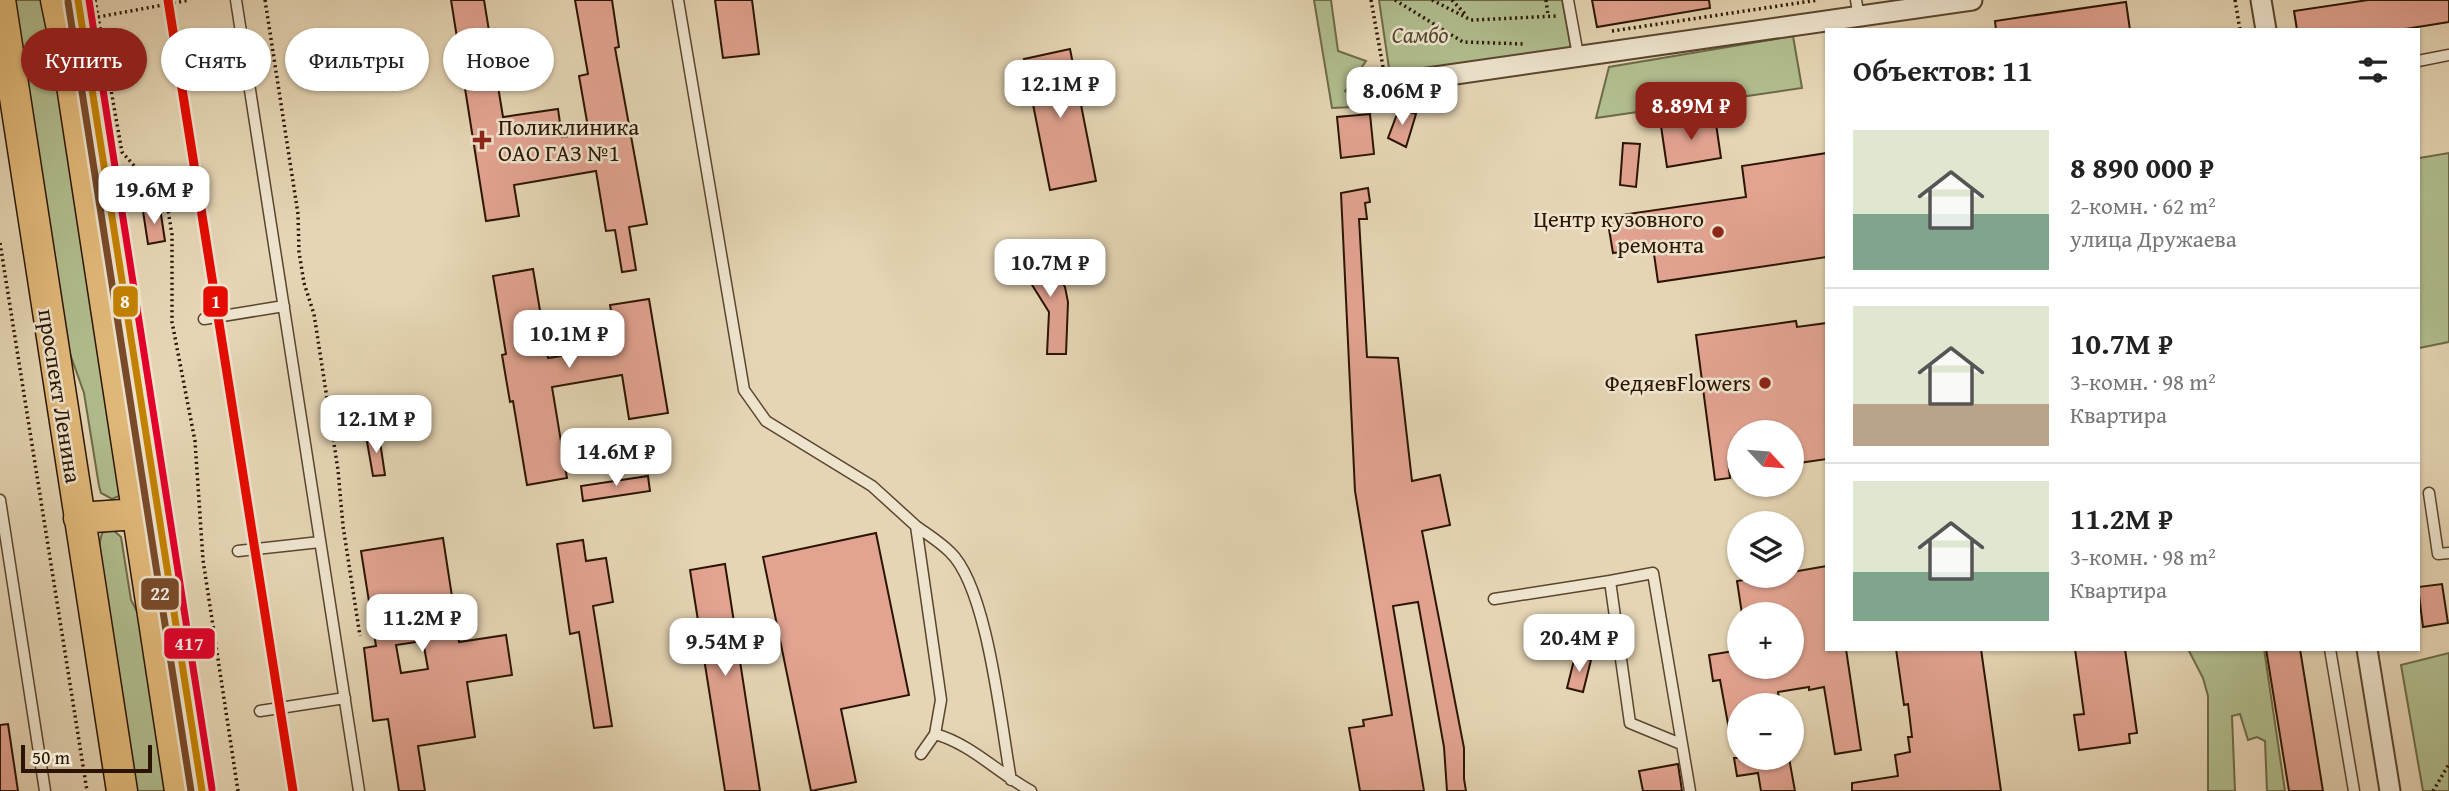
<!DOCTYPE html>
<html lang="ru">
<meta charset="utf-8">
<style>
:root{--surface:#fff;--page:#f2f2f2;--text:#222;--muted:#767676;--line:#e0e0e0;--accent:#8f2418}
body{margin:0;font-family:"Gentium Book Plus",serif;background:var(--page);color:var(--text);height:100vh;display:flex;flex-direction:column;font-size:26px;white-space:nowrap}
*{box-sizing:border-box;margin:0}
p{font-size:23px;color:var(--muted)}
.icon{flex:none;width:38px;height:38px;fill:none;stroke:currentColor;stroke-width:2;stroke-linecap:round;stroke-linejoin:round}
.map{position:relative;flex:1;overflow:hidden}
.panel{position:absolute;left:1825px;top:28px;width:595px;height:623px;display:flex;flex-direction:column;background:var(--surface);border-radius:0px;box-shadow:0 2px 5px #0004}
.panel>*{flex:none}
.hud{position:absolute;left:21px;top:28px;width:665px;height:63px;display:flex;gap:14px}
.needle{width:46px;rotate:116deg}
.controls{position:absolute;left:1727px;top:420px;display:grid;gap:14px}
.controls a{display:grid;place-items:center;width:77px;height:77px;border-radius:50%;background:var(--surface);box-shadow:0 2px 5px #0004;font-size:35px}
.scale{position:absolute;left:21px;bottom:18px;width:131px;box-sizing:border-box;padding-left:7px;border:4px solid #2b1500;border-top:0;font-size:19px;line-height:24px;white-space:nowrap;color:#2b1500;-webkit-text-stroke:5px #eee4ce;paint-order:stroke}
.price{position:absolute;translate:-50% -60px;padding:0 16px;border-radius:14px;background:#fff;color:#222;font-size:23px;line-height:46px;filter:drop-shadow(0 2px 4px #0008)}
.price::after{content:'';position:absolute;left:50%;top:42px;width:21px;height:16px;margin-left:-10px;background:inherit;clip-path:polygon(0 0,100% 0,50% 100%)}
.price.on{background:var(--accent);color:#fff}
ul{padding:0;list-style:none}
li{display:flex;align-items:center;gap:21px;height:175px;padding:0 28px}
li+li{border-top:2px solid var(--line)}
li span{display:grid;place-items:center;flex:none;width:196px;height:140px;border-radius:0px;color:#555}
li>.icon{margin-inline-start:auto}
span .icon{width:84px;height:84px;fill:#fffc;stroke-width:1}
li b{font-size:30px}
h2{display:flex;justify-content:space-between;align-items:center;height:84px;padding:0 28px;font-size:30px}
.chip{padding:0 24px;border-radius:32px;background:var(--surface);box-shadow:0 2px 5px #0004;font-size:24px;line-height:63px}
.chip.on{background:var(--accent);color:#fff}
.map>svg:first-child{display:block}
</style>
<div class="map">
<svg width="2449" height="791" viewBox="0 0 2449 791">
<rect width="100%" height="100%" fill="#e5d5b4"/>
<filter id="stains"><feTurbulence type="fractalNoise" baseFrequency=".00286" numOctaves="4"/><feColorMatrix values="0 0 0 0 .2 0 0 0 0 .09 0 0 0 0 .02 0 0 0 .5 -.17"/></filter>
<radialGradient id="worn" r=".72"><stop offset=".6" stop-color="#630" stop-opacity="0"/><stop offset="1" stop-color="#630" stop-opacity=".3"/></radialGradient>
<path fill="#b1be8f" stroke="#6e6a48" stroke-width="2" d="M14 0H48L122 491 119 496 112 499 101 493 99 486 84 393 69 351Z
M1314 0H1331L1338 51 1366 61 1345 91 1377 106 1332 108Z
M1379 0H1562L1571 49 1390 75Z
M1793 36 1802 88 1596 118 1609 67Z
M2449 153V342L2419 348V158Z
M112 529 121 537 131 600 141 619 168 791H137L99 546 102 533Z
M2188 649H2264L2285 791H2267L2265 741 2257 737 2248 740 2240 714 2232 716 2235 791H2208V696L2203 678Z
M2449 653V791H2423L2401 665Z"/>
<path fill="#e2a391" stroke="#2b1500" stroke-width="2" fill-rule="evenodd" d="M451 0H484L503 117 558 109 562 137 589 133 579 76 588 74 575 0H612L619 47 615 48 647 224 629 227 636 270 622 272 615 230 606 231 596 171 514 185 519 216 486 221Z
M715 0H752L759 54 723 58Z
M1592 0H1709L1710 8 1597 27Z
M2368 0H2449V22L2399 30H2297L2294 11Z
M2126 2 2130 30H1996L1995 21Z
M1070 49 1096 181 1050 190 1024 59Z
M1399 109 1416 114 1406 147 1388 138Z
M1370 114 1374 154 1341 158 1337 117Z
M1715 117 1721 158 1667 167 1661 126Z
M1623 143 1640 144 1636 187 1620 185Z
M1827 153V257L1658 282 1653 247 1613 253 1607 217 1746 197 1742 166Z
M1368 188 1370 202 1365 203 1367 219H1359L1367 357 1398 358 1412 481 1440 475 1450 525 1422 531 1464 748V779L1466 791H1447L1444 747 1418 602 1393 606 1424 791H1360L1349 728 1364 726 1363 720 1392 715 1355 491 1341 193Z
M160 208 165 241 148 244 143 211Z
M1041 250 1065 287 1068 302 1066 354H1047L1049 312 1019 264Z
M533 269 548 358 617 347 610 305 649 299 668 413 629 419 622 375 552 387 567 478 527 485 513 401 510 402 502 355 506 354 493 276Z
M1796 321 1797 327 1827 323V459L1792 464V432H1740V458L1728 460 1730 478 1715 480 1696 335Z
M379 435 385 475 373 476 366 436Z
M648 476 650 491 583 501 581 486Z
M876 533 909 695 841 709 856 782 811 791 763 557Z
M443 538 459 642 506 635 512 675 467 682 475 737 418 746 425 791H399L388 719 373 721 364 648 376 646 361 551ZM423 641 428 669 401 673 396 645Z
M583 540 586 561 606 558 613 602 593 606 612 726 594 728 579 632 570 634 557 544Z
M725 564 760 791H725L690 570Z
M1827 566V649H1846L1861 750 1835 754 1824 687 1809 690V687L1778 692 1780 705H1740V746H1732L1720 680 1713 681 1709 655 1740 650V667H1792V614H1742L1737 581 1770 576H1792V572Z
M2442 584 2448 623 2423 627 2418 587Z
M1896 649H1981L2001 791H1852V783L1898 776 1895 755 1910 752 1908 737H1912L1908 704 1904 705Z
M2075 649H2125L2137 733 2129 734 2130 743 2079 750 2074 715 2084 714Z
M2266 649H2300L2323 791H2289Z
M1575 656 1591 660 1583 692 1567 688Z
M8 724 18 791H0V725Z
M1734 758H1789L1795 791H1761L1758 773 1737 776Z
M1678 764 1682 791H1643L1639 771Z"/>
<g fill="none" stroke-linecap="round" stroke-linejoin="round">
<g stroke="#5a452d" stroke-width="13">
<path id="lane" d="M236 0 359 791
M678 0 744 390 766 421 872 486 916 526 941 700 935 734 921 754
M1568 0 1578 55
M1856 0 1859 17
M2418 61 2449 55
M191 63 245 55
M204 319 284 306
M2429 493 2438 554 2449 553
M0 500 45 791
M916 526C927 534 940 542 950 552 988 588 1001 726 1011 780
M238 551 320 542
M1494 599 1610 581
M2330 649 2354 791
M260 711 345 698
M935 734C971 744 998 773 1031 791
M1681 744 1630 723 1610 581 1653 573 1690 791"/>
</g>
<g stroke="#5a452d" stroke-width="23">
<path id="street" d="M2261 0 2266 30
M1386 84 1972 0
M2367 649 2390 791"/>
</g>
<g stroke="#2b1500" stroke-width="33">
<path id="primary" d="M0 0 122 791
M56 0 67 53 180 791
M79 518 137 514"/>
</g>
<path stroke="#2b1500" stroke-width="3.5" stroke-dasharray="2 3.5" stroke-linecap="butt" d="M95 0 122 152 167 203 172 235V322L195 441 203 560 238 791
M265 0 298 214 299 252 304 283 314 314 338 470 343 526 360 636
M1371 0 1383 67
M1395 0 1463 42 1526 44
M1432 0 1471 20 1558 16
M1452 0 1467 16
M1546 0 1548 15
M2235 0 2240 30
M98 17 190 0
M1612 31 1818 0
M0 243 87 791
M2433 791 2449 764"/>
<use href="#lane" stroke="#eee4ce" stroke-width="10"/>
<use href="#street" stroke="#eee4ce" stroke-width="19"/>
<use href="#primary" stroke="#e2ba7a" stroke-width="30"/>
<g stroke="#eee4ce" stroke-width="12">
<path id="tram-1" d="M78 0 202 791"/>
</g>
<g stroke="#eee4ce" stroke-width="12">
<path id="tram-2" d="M68 2 191 791"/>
</g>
<g stroke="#eee4ce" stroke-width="12">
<path id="tram-3" d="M89 0 212 789"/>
</g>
<use href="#tram-1" stroke="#c48200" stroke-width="7"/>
<use href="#tram-2" stroke="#7a4b2a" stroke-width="7"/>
<use href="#tram-3" stroke="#e4002b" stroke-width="7"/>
<g stroke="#eee4ce" stroke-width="14">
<path id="metro-1" d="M168 0 293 791"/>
</g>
<use href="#metro-1" stroke="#e50b00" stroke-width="9"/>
</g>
<g fill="#8f2418" stroke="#eee4ce" stroke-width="2.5">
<path d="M478.5 129.5h7v7h7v7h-7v7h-7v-7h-7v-7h7z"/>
<circle cx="1718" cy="232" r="7"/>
<circle cx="1765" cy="383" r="7"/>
</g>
<g text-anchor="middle" stroke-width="5" stroke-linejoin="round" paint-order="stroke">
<g font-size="23" font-style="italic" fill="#53482b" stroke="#eee4ce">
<text x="1420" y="43">Самбо</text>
</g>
<g font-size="23" fill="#2b1500" stroke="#eee4ce" text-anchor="end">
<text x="498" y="135" text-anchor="start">Поликлиника<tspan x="498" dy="26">ОАО ГАЗ №1</tspan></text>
<text x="1704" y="227">Центр кузовного<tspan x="1704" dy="26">ремонта</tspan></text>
<text x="1751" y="391">ФедяевFlowers</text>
</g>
<g font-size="23" fill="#2b1500" stroke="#eee4ce">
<text transform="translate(60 396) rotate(81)" y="8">проспект Ленина</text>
</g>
</g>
<g stroke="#eee4ce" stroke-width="2.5">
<rect x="202" y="285" width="27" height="33" rx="7" fill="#e50b00"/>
<rect x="112" y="285" width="27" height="33" rx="7" fill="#c48200"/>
<rect x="140" y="577" width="40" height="34" rx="7" fill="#7a4b2a"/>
<rect x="163" y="627" width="53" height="33" rx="7" fill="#e4002b"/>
</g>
<g font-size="19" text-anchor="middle" font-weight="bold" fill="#fff">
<text x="216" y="308">1</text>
<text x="125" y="308">8</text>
<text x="160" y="600">22</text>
<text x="189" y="650">417</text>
</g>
<rect width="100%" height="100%" filter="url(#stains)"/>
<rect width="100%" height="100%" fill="url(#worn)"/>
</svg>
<div class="controls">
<a><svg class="needle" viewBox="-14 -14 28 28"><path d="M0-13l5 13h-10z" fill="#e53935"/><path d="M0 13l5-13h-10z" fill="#767676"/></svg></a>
<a><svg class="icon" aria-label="layers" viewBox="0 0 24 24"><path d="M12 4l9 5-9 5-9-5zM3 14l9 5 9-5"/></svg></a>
<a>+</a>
<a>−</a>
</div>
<div class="scale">50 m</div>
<b class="price" style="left:1060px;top:120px">12.1M ₽</b>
<b class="price" style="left:1402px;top:127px">8.06M ₽</b>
<b class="price on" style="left:1691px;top:142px">8.89M ₽</b>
<b class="price" style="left:154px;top:226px">19.6M ₽</b>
<b class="price" style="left:1050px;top:299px">10.7M ₽</b>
<b class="price" style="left:569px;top:370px">10.1M ₽</b>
<b class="price" style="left:376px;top:455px">12.1M ₽</b>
<b class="price" style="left:616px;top:488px">14.6M ₽</b>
<b class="price" style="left:422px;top:654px">11.2M ₽</b>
<b class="price" style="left:1579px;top:674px">20.4M ₽</b>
<b class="price" style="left:725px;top:678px">9.54M ₽</b>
<div class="hud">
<a class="chip on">Купить</a>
<a class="chip">Снять</a>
<a class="chip">Фильтры</a>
<a class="chip">Новое</a>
</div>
<section class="panel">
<h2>Объектов: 11<svg class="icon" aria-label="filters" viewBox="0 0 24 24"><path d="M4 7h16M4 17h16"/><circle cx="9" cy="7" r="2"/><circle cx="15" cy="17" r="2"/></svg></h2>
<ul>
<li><span style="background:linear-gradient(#dfe7d0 60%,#7fa58c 0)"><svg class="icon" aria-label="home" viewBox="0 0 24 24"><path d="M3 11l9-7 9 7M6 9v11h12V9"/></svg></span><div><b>8 890 000 ₽</b><p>2-комн. · 62 m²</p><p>улица Дружаева</p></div></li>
<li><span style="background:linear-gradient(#dfe7d0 70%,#b9a48a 0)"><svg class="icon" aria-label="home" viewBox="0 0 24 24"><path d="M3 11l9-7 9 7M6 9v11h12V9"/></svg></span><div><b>10.7M ₽</b><p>3-комн. · 98 m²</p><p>Квартира</p></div></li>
<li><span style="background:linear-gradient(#dfe7d0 65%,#7fa58c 0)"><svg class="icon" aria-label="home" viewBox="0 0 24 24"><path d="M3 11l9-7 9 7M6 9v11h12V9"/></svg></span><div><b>11.2M ₽</b><p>3-комн. · 98 m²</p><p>Квартира</p></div></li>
</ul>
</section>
</div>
